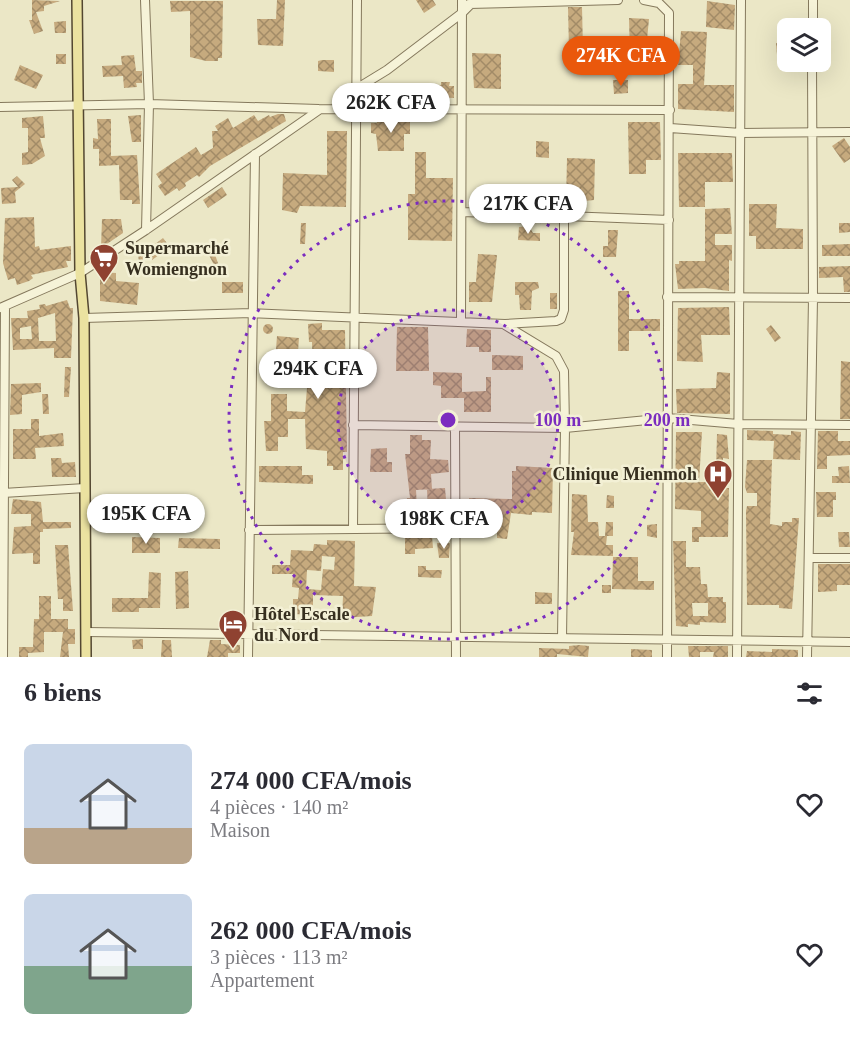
<!DOCTYPE html>
<html lang="fr">
<meta charset="utf-8">
<style>
:root{--surface:#fff;--page:#f7f7f7;--text:#2b2b33;--muted:#7c7c81;--accent:#ea580c}
body{margin:0;font-family:"Times New Roman",serif;background:var(--page);color:var(--text);height:100vh;display:flex;flex-direction:column;font-size:22px;white-space:nowrap}
*{box-sizing:border-box;margin:0}
p{font-size:20px;color:var(--muted)}
.icon{flex:none;width:33px;height:33px;fill:none;stroke:currentColor;stroke-width:2;stroke-linecap:round;stroke-linejoin:round}
.map{position:relative;height:657px;overflow:hidden}
.drawer{display:flex;flex-direction:column;background:var(--surface);flex:1}
.drawer>*{flex:none}
.controls{position:absolute;left:777px;top:18px;display:grid;gap:12px}
.controls a{display:grid;place-items:center;width:54px;height:54px;border-radius:9px;background:var(--surface);box-shadow:0 6px 24px #0002;font-size:30px}
.price{position:absolute;translate:-50% -51px;padding:0 14px;border-radius:21px;background:#fff;color:#222;font-size:20px;line-height:39px;filter:drop-shadow(0 2px 3px #0008)}
.price::after{content:'';position:absolute;left:50%;top:36px;width:18px;height:14px;margin-left:-9px;background:inherit;clip-path:polygon(0 0,100% 0,50% 100%)}
.price.selected{background:var(--accent);color:#fff}
ul{padding:0;list-style:none}
li{display:flex;align-items:center;gap:18px;height:150px;padding:0 24px}
li span{display:grid;place-items:center;flex:none;width:168px;height:120px;border-radius:9px;color:#555}
li>.icon{margin-inline-start:auto}
span .icon{width:72px;height:72px;fill:#fffc;stroke-width:1}
li b{font-size:26px}
h2{display:flex;justify-content:space-between;align-items:center;height:72px;padding:0 24px;font-size:26px}
.map>svg:first-child{display:block}
</style>
<div class="map">
<svg width="850" height="657" viewBox="0 0 850 657">
<defs>
<pattern id="building-cross-hatch" width="8" height="8" patternUnits="userSpaceOnUse" patternTransform="scale(1.5)"><rect width="8" height="8" fill="#c6aa7e"/><path d="M0 0l8 8M0 8l8-8" fill="none" stroke="#a28b67"/></pattern>
</defs>
<rect width="100%" height="100%" fill="#ebe7c6"/>
<path fill="url(#building-cross-hatch)" fill-rule="evenodd" d="M32 0 60 1 44 6V11L36 12 43 31 34 34 29 20H32Z
M277 0H285L283 46 258 45 257 19H276Z
M416 0H433L436 5 424 13Z
M170 1H223L222 58H218V61H206L190 57V11L171 12Z
M707 1 735 5 734 30 706 27Z
M568 7H582L583 50H569Z
M629 18 649 19 646 50H663V58H652L651 63H633V58H630Z
M66 21V33H55L54 22Z
M681 31 707 32 704 85H734V112L678 109V84H693V65H678Z
M788 42V55H777L776 43Z
M472 53 501 54V89L474 88Z
M56 54H66V64H56Z
M134 55 136 71H142V83H136L137 87 124 88 123 76 103 77 102 66 122 65 121 56Z
M322 60H334V72L318 71V61Z
M20 65 43 75 36 89 14 80Z
M613 80H628V93L614 94Z
M441 82H450L449 86H454V98L431 97 432 87 441 85Z
M278 114H284L286 121 210 166 199 177 197 175 185 183 186 186 179 191 177 188 165 196 158 186 162 183 156 174 196 147 201 155 213 148 212 131H218L215 126 228 118 233 128 254 115 258 121 269 115 270 117Z
M141 115V142H132L128 116Z
M43 116 45 138H40L45 156 32 164 22 165V153L28 152V128H22V118Z
M97 119H111V156L137 155 140 204H132V200H120L119 165 99 166V149H93V138L98 139Z
M404 119 410 121V134H404V151H378L376 134 371 133V123H377V120Z
M628 122H660L661 160H646V174H629Z
M327 131H347L346 207 300 206 297 213 282 210 283 173 327 175Z
M844 138 850 147V159L844 163 832 146Z
M536 141 549 142V158L536 157Z
M415 152H426V178H453L452 241 408 240V194H415Z
M678 153H732L733 182H705V207H679Z
M567 158 595 159 594 200 566 203Z
M17 176 25 184 15 192 16 203 2 204 1 188 18 187 12 180Z
M517 184H530V203H516Z
M222 187 227 195 208 208 203 200Z
M749 204H777L776 228 803 229V249H756V236H749Z
M730 208 732 234H715V245H732V261L729 260V291L705 288 678 289 675 264H679V261H705V209Z
M34 217 35 247 39 246 40 250 71 246V261H66L68 267 31 275 33 278 29 281 17 285 15 278 8 280 3 263 5 218Z
M102 219H121L123 233 101 248Z
M301 223H306L305 244H300Z
M839 223H850V232L839 233Z
M529 226 533 233H540V241L518 240 519 227Z
M608 230H618L616 257H603V246H608Z
M163 238 170 247 152 260 146 251Z
M211 243 220 269 217 271 204 245Z
M850 244V256H822V245Z
M138 247H143L144 268H139Z
M478 254 497 255 492 302H469V282H476Z
M850 266V292H844L843 277 819 278V267Z
M100 272 116 273V281L139 283 137 305 100 301Z
M222 282H243V293H222Z
M515 282H538L539 288 532 291 531 310H520L519 295H515Z
M618 291H629V319H660V331H629V351H618Z
M550 293H557V309H550Z
M67 300 70 308H73L71 358H54V348L13 350 11 318H28L27 311 40 309 39 305 45 304 46 306ZM55 313 56 341H39L38 318ZM31 326 32 339H20V328Z
M729 307 730 335H701L703 362 677 361 678 308Z
M322 323V330H345L347 452H343V470H333V466H327V451L306 449 305 419H288V437H278V451H266L264 421H271V394H287V411L305 412 307 388H294V377L313 378 312 342H309L308 324Z
M263 329a5 5 0 1 1 10 0a5 5 0 1 1-10 0Z
M771 325 781 338 775 342 766 329Z
M397 327H428L429 371H396Z
M467 329 491 330V352H479V347H466Z
M277 336 299 338 297 365 275 363Z
M492 355 523 356V370H492Z
M841 361 850 362V419H840Z
M65 367H71L69 397H64Z
M433 372 462 373V392L486 391V377H491V412H464V398H441V386L433 385Z
M717 372 730 373V414L677 413 676 389 716 388Z
M41 383V392L22 395V414L10 415 11 384Z
M42 394H48L49 414H43Z
M31 419H39V436L63 433 64 446 35 448 36 459H13V429H31Z
M747 430 773 431V434L791 435V431L801 432 800 460 773 459 774 441 747 440Z
M818 431H838V441H850V455L827 456V469H817Z
M676 432H702L699 482H712V469H716L717 434 727 435 729 459 723 458 722 474H725V488H729L728 537H699V542H692V527H701V511L675 509Z
M410 435H422V440H431L430 459 448 460 449 472 431 474 432 489 416 490 417 508 407 509V498H410L405 454H410Z
M387 448V462H392V472H370L371 449Z
M51 458H61L62 463 75 462 76 477H52Z
M747 460H772L770 524 782 526V522H792V518H799L792 609 779 608V605H747L746 511 747 506H757V493H747L745 487Z
M259 466H302V475H313V484L259 482Z
M516 466 553 468 552 513 532 512V515L511 513 507 539 497 538V531H486V527L469 526V498L512 499V471H516Z
M849 466 850 483H832V476H839L838 467Z
M445 488 447 511 428 512 427 489Z
M816 492H836V500H833V517H817Z
M572 494 587 495 588 522H598L599 536H607L606 545H613V556L571 555 574 532H571Z
M607 495 614 496V508H606Z
M13 499 41 502 43 522H71V528L43 529V532H40V564H33V553L12 554 14 527 31 526V514H11Z
M606 522H613V536H605Z
M657 524V538L647 536V525Z
M838 532H849L850 547H839Z
M405 536H432L433 548 415 549V554H405Z
M132 537 160 538V553H132Z
M179 538 220 539V549L178 548Z
M327 540 355 541 354 586 376 587 372 616 342 618 343 596 313 595V615L293 614V599H298L299 588 292 587 293 574H272V565H290L291 550 313 551 314 544 327 545ZM322 556 335 557 334 570 323 569 321 590 306 589 307 570 321 571Z
M673 541H686V567H700L701 584H707L708 597H723V602H726V623L700 622V625L688 624V627L676 626ZM692 603H708V616H693Z
M437 543H450L449 558H439Z
M55 545H68L73 611H63V599H58Z
M613 557H638V581H654V590L612 589Z
M818 564H850V585H837V591L818 592Z
M418 566H426V570H442L441 578 418 577Z
M188 571 189 608 176 609 175 572Z
M149 572 161 573 160 608H139V612H112V598H148Z
M602 585H611V593H602Z
M535 592 552 593V604H535Z
M39 596H51V619H68V629H75V644H68L69 657H60L63 632H44V652L28 653V657H19V647H33L34 619H39Z
M143 639V649H133L132 640Z
M162 640H171L172 657H161Z
M210 640H221V644L240 645V653H228V657H207Z
M579 645 589 646 588 657 557 654V657H539V648L569 649V646Z
M688 646H728V657H713L714 652H700V657H689Z
M631 649 652 650V657H631Z
M772 649 798 650V657H772Z
M747 651 772 652V657H746Z"/>
<g fill="none" stroke-linecap="round" stroke-linejoin="round">
<g stroke="#85795d" stroke-width="10">
<path id="minor" d="M145 0 149 104 146 230
M644 0 659 3 669 13 667 657
M469 4 618 0
M813 28V0
M356 89 387 70 462 13 475 0
M0 107 149 104 319 109 670 110
M670 128 741 133 850 132
M462 212 669 220
M667 297 850 298
M0 308 80 273 146 230 319 110
M84 318 251 313 505 324 556 321 561 319 564 310V216
M461 322 462 0
M505 325 556 356 564 371 565 428 562 638
M353 425 565 428 668 418 738 424 850 425
M455 427 456 657
M3 493 85 488
M353 529 357 0
M249 530 455 528
M809 558H850
M86 632 850 642
M3 657 5 306
M248 657 255 154
M737 657 741 0
M807 657 813 298 812 62"/>
</g>
<g stroke="#534731" stroke-width="12">
<path id="major" d="M77 0 80 273 84 318 86 657"/>
</g>
<use href="#minor" stroke="#f6f3d8" stroke-width="8"/>
<use href="#major" stroke="#ebe2a0" stroke-width="9"/>
</g>
<circle cx="448" cy="420" r="110" fill="#7b2cbf" fill-opacity=".12"/>
<g fill="none" stroke="#7b2cbf" stroke-width="3" stroke-dasharray="3 6">
<circle cx="448" cy="420" r="110"/>
<circle cx="448" cy="420" r="219"/>
</g>
<defs>
<g id="supermarket-pin" transform="scale(1.5)"><path d="M0 17L-7.5 6A9.5 9.5 0 1 1 7.5 6Z" fill="#8f4231" stroke="#f3f0d5"/><path d="M-6-5.5h2.5l.6 2H6L4.5 2H-2.5L-4.4-4H-6ZM-1.5 3.2a1.3 1.3 0 1 0 .1 0ZM3 3.2a1.3 1.3 0 1 0 .1 0Z" fill="#fff"/></g>
<g id="hospital-pin" transform="scale(1.5)"><path d="M0 17L-7.5 6A9.5 9.5 0 1 1 7.5 6Z" fill="#8f4231" stroke="#f3f0d5"/><path d="M-5-5h3v3.5h4V-5h3V5h-3V1.5h-4V5h-3Z" fill="#fff"/></g>
<g id="hotel-pin" transform="scale(1.5)"><path d="M0 17L-7.5 6A9.5 9.5 0 1 1 7.5 6Z" fill="#8f4231" stroke="#f3f0d5"/><path d="M-6-4.5h1.5V1H6V5H4.5V3h-9V5H-6ZM-4 0a1.8 1.8 0 1 1 3.6 0ZM.5 0V-2.5h3Q6-2.5 6 0Z" fill="#fff"/></g>
</defs>
<g fill-rule="evenodd">
<use href="#supermarket-pin" x="104" y="258"/>
<use href="#hospital-pin" x="718" y="474"/>
<use href="#hotel-pin" x="233" y="624"/>
</g>
<g text-anchor="middle" stroke-width="5" stroke-linejoin="round" paint-order="stroke">
<g font-size="18" font-weight="bold" fill="#362f1f" stroke="#f3f0d5" text-anchor="start">
<text x="125" y="254">Supermarché<tspan x="125" dy="21">Womiengnon</tspan></text>
<text x="697" y="480" text-anchor="end">Clinique Mienmoh</text>
<text x="254" y="620">Hôtel Escale<tspan x="254" dy="21">du Nord</tspan></text>
</g>
</g>
<circle cx="448" cy="420" r="9" fill="#7b2cbf" stroke="#f3f0d5" stroke-width="3"/>
<g font-size="18" text-anchor="middle" font-weight="bold" fill="#7b2cbf" stroke="#f3f0d5" stroke-width="5" stroke-linejoin="round" paint-order="stroke">
<text x="558" y="426">100 m</text>
<text x="667" y="426">200 m</text>
</g>
</svg>
<div class="controls">
<a><svg class="icon" aria-label="layers" viewBox="0 0 24 24"><path d="M12 4l9 5-9 5-9-5zM3 14l9 5 9-5"/></svg></a>
</div>
<b class="price selected" style="left:621px;top:87px">274K CFA</b>
<b class="price" style="left:391px;top:134px">262K CFA</b>
<b class="price" style="left:528px;top:235px">217K CFA</b>
<b class="price" style="left:318px;top:400px">294K CFA</b>
<b class="price" style="left:146px;top:545px">195K CFA</b>
<b class="price" style="left:444px;top:550px">198K CFA</b>
</div>
<section class="drawer">
<h2>6 biens<svg class="icon" aria-label="filters" viewBox="0 0 24 24"><path d="M4 7h16M4 17h16"/><circle cx="9" cy="7" r="2"/><circle cx="15" cy="17" r="2"/></svg></h2>
<ul>
<li><span style="background:linear-gradient(#c9d6e8 70%,#b9a48a 0)"><svg class="icon" aria-label="home" viewBox="0 0 24 24"><path d="M3 11l9-7 9 7M6 9v11h12V9"/></svg></span><div><b>274 000 CFA/mois</b><p>4 pièces · 140 m²</p><p>Maison</p></div><svg class="icon" aria-label="heart" viewBox="0 0 24 24"><path d="M12 20l-8-8c-3-5 5-10 8-4 3-6 11-1 8 4z"/></svg></li>
<li><span style="background:linear-gradient(#c9d6e8 60%,#7fa58c 0)"><svg class="icon" aria-label="home" viewBox="0 0 24 24"><path d="M3 11l9-7 9 7M6 9v11h12V9"/></svg></span><div><b>262 000 CFA/mois</b><p>3 pièces · 113 m²</p><p>Appartement</p></div><svg class="icon" aria-label="heart" viewBox="0 0 24 24"><path d="M12 20l-8-8c-3-5 5-10 8-4 3-6 11-1 8 4z"/></svg></li>
</ul>
</section>
